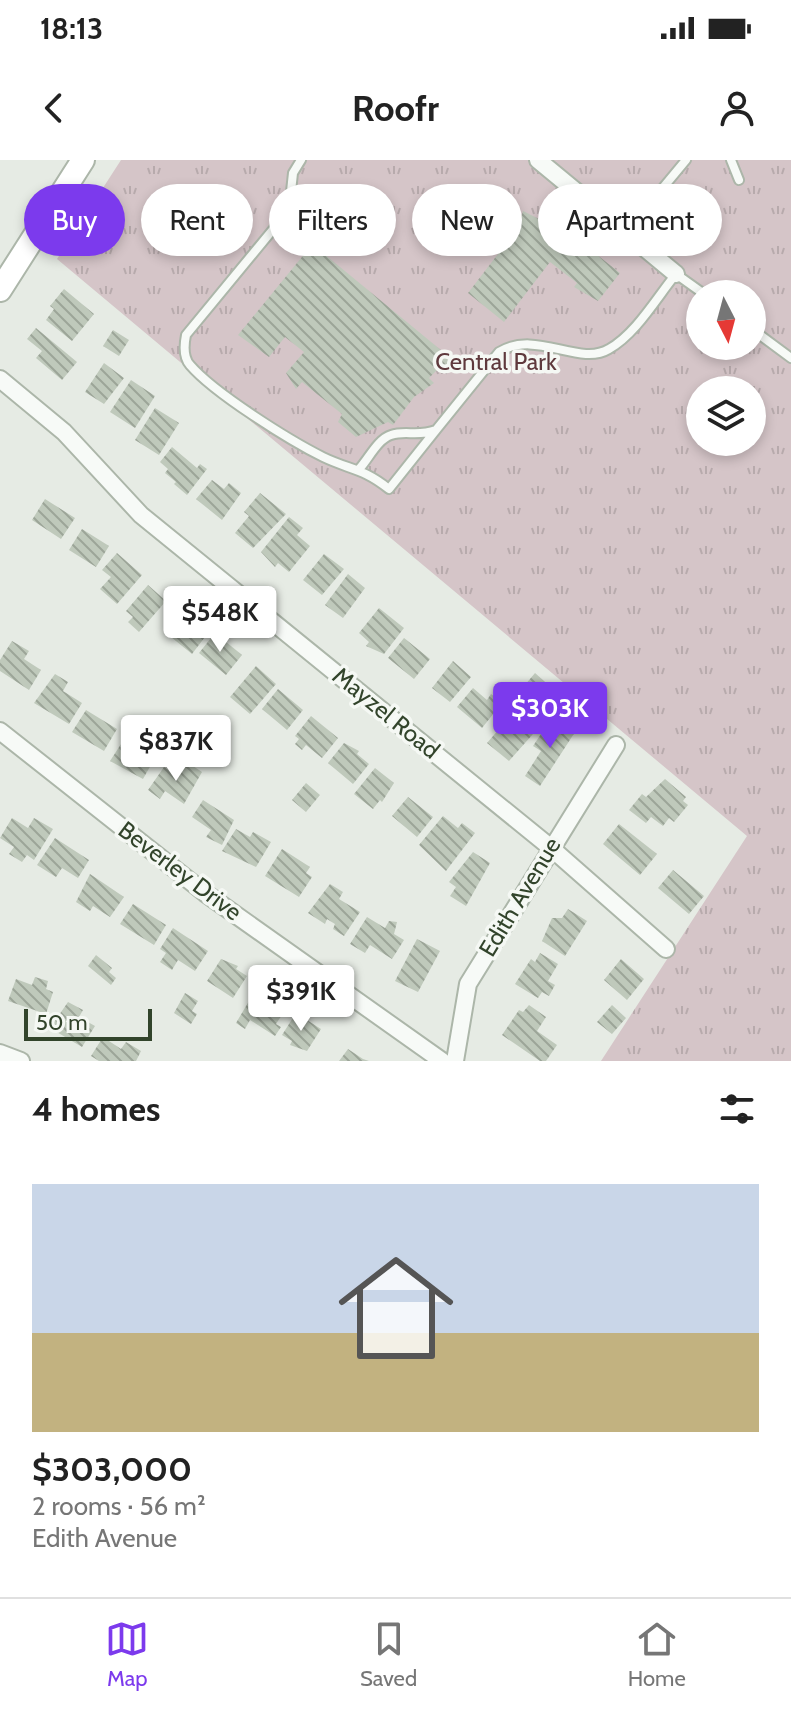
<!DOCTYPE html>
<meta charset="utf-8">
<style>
:root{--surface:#fff;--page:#f6f6f6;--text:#222;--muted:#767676;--line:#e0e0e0;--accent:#7c3aed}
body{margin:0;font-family:Cabin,sans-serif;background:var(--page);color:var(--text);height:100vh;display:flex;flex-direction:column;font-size:30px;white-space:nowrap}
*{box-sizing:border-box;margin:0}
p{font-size:26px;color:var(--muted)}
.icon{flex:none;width:44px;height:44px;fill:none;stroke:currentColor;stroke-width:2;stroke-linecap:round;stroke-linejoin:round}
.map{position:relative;height:901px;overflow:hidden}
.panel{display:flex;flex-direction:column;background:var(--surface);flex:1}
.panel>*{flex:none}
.guide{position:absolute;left:24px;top:24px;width:744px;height:72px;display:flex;gap:16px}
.needle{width:52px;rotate:174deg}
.tools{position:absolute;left:686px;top:120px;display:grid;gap:16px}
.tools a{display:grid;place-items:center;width:80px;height:80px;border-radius:50%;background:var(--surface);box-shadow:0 4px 12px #0003;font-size:40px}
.scale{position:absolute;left:24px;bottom:20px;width:128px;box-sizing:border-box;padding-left:8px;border:4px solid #32442b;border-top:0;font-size:22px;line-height:28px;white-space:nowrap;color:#32442b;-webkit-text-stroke:6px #f5f8f4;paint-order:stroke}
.price{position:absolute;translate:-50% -68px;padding:0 18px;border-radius:8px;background:#fff;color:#222;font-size:26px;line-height:52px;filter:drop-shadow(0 2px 4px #0008)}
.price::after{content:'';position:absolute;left:50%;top:48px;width:24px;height:18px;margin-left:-12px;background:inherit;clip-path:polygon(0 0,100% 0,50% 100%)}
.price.on{background:var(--accent);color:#fff}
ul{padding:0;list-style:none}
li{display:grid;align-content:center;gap:16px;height:424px;padding:0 32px}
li+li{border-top:2px solid var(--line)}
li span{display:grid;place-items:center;height:248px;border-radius:0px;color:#555}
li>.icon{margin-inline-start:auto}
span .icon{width:144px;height:144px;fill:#fffc;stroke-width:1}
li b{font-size:34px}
h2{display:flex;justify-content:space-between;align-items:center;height:96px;padding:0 32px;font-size:34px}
.chip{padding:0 28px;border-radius:36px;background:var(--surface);box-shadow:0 4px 12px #0003;font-size:28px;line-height:72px}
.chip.on{background:var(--accent);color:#fff}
.status{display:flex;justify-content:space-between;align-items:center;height:56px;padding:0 40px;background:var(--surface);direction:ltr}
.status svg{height:22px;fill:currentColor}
header{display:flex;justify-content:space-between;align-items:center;height:104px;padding:0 32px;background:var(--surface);font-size:36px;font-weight:800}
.menu{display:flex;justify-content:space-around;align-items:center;height:112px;border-top:2px solid var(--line);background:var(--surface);font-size:22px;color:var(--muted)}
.menu a{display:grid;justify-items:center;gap:4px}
.menu .on{color:var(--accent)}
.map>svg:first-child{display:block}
</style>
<div class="status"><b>18:13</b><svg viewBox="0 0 49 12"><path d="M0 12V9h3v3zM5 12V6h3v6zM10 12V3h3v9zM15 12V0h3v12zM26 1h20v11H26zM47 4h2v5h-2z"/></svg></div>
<header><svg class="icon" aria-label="back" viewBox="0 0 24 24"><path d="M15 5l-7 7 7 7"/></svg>Roofr<svg class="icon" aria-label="person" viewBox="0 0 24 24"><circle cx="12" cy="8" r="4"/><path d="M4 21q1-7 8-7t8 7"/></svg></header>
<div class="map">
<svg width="791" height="901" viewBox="0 0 791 901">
<defs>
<pattern id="park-tufts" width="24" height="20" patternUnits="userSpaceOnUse" patternTransform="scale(2)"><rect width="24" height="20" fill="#d5c5c8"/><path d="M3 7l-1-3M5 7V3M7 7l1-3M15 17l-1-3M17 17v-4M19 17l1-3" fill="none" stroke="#b7aaac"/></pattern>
<pattern id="building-back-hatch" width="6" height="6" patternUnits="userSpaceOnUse" patternTransform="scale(2)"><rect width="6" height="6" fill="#bfc9bb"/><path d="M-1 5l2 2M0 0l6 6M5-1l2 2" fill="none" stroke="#9ca598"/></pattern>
</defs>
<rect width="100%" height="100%" fill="#e6ebe4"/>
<path fill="url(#park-tufts)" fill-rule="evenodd" d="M121 0H791V901H601L747 676 57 99ZM700 134H752V186H700ZM700 230H752V282H700Z"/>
<path fill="url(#building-back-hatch)" d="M496 38 521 57 523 51 557 68 559 63 576 66 572 75 620 113 598 141 574 127 577 123 550 102 504 162 468 133 511 77 481 72Z
M306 79 453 200 445 209 436 203 433 207 437 210 429 218 434 223 414 237 393 265 388 262 356 277 338 262 342 254 302 222 296 229 286 213 304 192 285 177 269 197 238 175 306 92 300 87Z
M64 129 94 154 72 181 46 160 54 149 50 146Z
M36 168 77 202 62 220 36 198 42 191 27 179Z
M113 170 129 180 119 196 103 186Z
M104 203 124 218 104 244 85 232Z
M131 220 155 236 135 268 110 252Z
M155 248 179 263 159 295 135 280Z
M172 287 197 308 200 304 207 309 187 335 174 324 176 322 165 313 168 309 160 302Z
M212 320 224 329 229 323 241 333 222 360 196 339Z
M260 333 286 354 253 388 235 373 249 356 244 352Z
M45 339 75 358 61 379 32 360Z
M289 357 303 368 297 375 310 386 289 412 278 403 275 407 261 392Z
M82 369 109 386 96 407 69 390Z
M117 393 142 415 117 444 100 429 111 417 102 410Z
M324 394 344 409 322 435 303 420Z
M348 414 365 428 343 458 325 445Z
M148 425 166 441 139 472 128 462 133 457 126 451Z
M379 448 404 468 384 494 366 486 369 482 359 473Z
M182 453 208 473 192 494 166 473Z
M215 473 242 495 226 515 199 493Z
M404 478 430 499 414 519 388 498Z
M12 481 29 491 24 499 41 510 29 530 0 511V500Z
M453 501 471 517 450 542 432 528Z
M256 506 276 524 250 554 230 537Z
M535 513 546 523 530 541 519 532Z
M55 514 68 522 63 531 82 543 69 564 34 543Z
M473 528 487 540 491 534 498 539 493 544 498 548 482 568 457 547Z
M278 529 303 550 287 570 262 549Z
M532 547 549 556 509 601 487 583 512 554 521 560Z
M86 550 117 569 104 591 72 572Z
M311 556 338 578 322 598 306 585 302 590 295 584 299 579 295 576Z
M559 557 577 569 540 626 525 616 541 591 533 586 543 571 548 574Z
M144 579 160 589 143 619 110 601 123 581 138 590Z
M344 583 359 591 357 594 369 604 353 624 328 603Z
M187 602 202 612 184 644 165 631 160 639 148 630 164 607 178 616Z
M375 608 394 623 382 642 380 640 373 649 354 634Z
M665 619 686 637 683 641 688 645 674 662 669 658 663 666 651 657 646 663 629 650 642 634 646 637Z
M306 623 320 635 306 652 292 640Z
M408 637 433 657 417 677 392 656Z
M203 640 234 660 222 685 206 677 211 670 192 657Z
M443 656 458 668 462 663 475 673 446 711 419 685Z
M12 658 28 668 34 658 53 669 34 700 27 695 22 702 9 694 14 687 0 678Z
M619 664 657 694 640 715 603 684Z
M236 669 250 677 253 672 271 682 256 707 222 691Z
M55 678 89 700 78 718 62 708 56 717 37 705Z
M282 689 310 707 306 713 312 717 299 737 265 716Z
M473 692 490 703 466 746 450 736 456 727 449 722Z
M673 710 704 736 689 754 658 728Z
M90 714 124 737 110 757 93 746 90 751 76 742Z
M330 724 343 732 339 739 360 752 344 776 333 769 335 764 327 759 325 764 308 753Z
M133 744 166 765 154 785 120 764Z
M568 749 587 761 565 796 542 781 552 758H562Z
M367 757 385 768 389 761 397 762 394 774 404 780 392 799 370 785 365 793 350 784Z
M173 768 208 791 195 811 178 800 172 810 160 802 166 793 160 789Z
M417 779 440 791 418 832 395 821Z
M540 793 558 804 548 821 555 825 549 836 542 832 538 838 515 824 531 799 535 802Z
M96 795 112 808 109 812 116 818 111 825 88 806Z
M221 799 238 806 236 809 247 816 233 838 207 821Z
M621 799 644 819 627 840 604 820Z
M35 817 48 821 46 829 53 832 46 854 8 841 16 819 32 825Z
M185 833 198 841 192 851 197 854 191 864 174 853Z
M252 836 269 847 274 839 287 847 276 864 281 867 275 876 250 860 245 869 236 863Z
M68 842 83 850 79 857 95 866 82 887 50 868Z
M529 845 546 857 537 871 557 885 546 901H540L502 875 519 850 523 852Z
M612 845 626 858 612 874 597 862Z
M296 853 321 869 307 891 290 885 292 881 282 875Z
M103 877 121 889 126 882 141 891 136 901H99L91 896Z
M348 889 363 899 369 901H339Z"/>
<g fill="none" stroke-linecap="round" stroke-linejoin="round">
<g stroke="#acb6a9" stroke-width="12">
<path id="service" d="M301 0 293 13 289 50 186 175C184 185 183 197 190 205 214 233 289 280 323 297 350 310 363 308 389 329L436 270
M731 0 739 20
M627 71 686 0
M752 169 791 198
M360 308C369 298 378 279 391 275 406 270 417 277 436 270L499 192C536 169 579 207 609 189 636 174 657 137 676 114L704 134"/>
</g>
<g stroke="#acb6a9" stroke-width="20">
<path id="minor" d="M538 0 676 114
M0 219 64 272 141 355 550 687 666 789
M0 571 205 733 442 901
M0 893 21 901
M455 901 468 824 616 585"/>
</g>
<g stroke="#acb6a9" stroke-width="26">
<path id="secondary" d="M0 130 83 0"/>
</g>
<use href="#service" stroke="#f7faf7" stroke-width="8"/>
<use href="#minor" stroke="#f7faf7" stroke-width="16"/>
<use href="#secondary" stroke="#fff" stroke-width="22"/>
</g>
<g text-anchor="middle" stroke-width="7" stroke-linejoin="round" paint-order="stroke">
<g font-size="24" fill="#5f393d" stroke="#f5f8f4">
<text x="496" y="210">Central Park</text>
</g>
<g font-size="24" fill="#32442b" stroke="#f5f8f4">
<text transform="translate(386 553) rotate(39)" y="8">Mayzel Road</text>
<text transform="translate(180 711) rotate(37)" y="8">Beverley Drive</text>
<text transform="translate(520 737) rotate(-59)" y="8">Edith Avenue</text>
</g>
</g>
</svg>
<div class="tools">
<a><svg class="needle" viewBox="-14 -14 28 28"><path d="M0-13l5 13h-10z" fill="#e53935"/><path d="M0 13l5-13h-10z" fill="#767676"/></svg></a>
<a><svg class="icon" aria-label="layers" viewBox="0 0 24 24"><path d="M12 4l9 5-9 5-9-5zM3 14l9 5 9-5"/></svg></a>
</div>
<div class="scale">50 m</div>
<b class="price" style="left:220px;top:494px">$548K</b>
<b class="price on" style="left:550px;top:590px">$303K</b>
<b class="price" style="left:176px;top:623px">$837K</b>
<b class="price" style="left:301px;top:873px">$391K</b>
<div class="guide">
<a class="chip on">Buy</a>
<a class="chip">Rent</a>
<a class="chip">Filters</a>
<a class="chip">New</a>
<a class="chip">Apartment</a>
</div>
</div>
<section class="panel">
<h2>4 homes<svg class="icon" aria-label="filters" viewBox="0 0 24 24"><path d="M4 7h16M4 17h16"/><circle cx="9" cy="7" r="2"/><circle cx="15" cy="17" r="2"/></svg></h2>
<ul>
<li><span style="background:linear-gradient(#c9d6e8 60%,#c2b280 0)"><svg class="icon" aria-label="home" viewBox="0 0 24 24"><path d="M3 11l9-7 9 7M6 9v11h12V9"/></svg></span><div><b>$303,000</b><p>2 rooms · 56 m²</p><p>Edith Avenue</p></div></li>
</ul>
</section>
<nav class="menu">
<a class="on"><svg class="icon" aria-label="map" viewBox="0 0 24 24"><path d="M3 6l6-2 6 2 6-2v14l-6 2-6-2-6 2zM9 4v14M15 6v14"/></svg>Map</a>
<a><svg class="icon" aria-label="saved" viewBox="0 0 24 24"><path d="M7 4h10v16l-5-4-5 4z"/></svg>Saved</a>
<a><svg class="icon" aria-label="home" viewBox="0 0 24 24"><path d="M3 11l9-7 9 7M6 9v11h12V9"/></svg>Home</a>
</nav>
